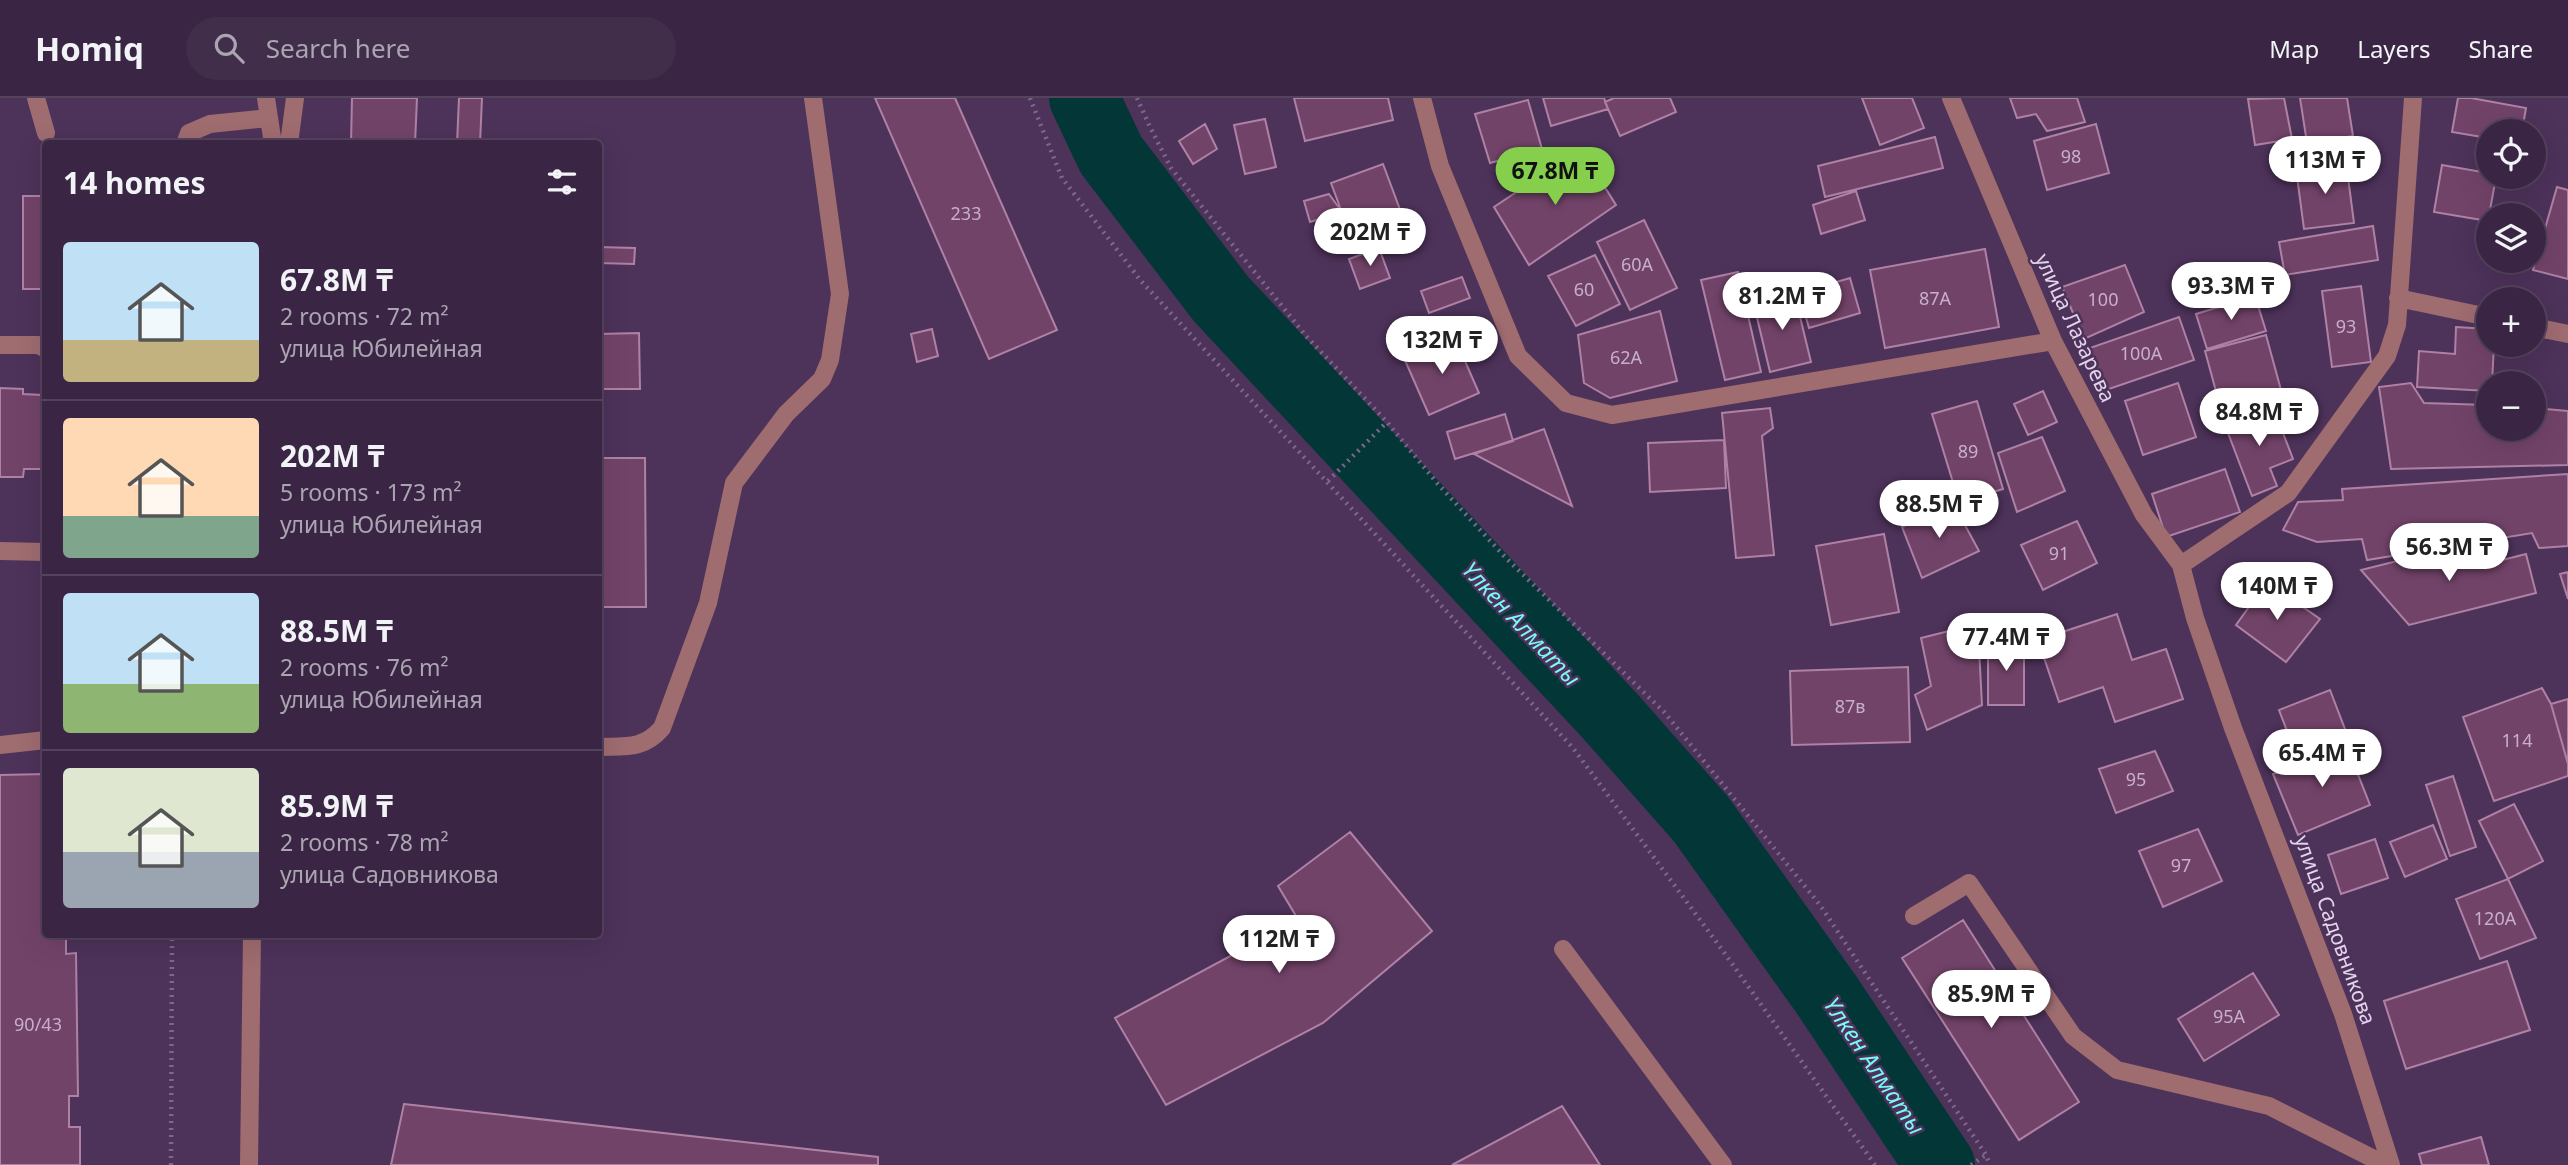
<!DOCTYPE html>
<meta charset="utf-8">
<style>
:root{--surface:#3a2644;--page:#412e4b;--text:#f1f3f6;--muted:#aba5b2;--line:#54435d;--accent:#85cf4c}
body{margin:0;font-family:"Noto Sans",sans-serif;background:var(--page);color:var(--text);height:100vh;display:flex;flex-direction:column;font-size:26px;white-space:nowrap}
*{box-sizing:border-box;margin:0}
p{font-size:23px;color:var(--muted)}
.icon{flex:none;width:38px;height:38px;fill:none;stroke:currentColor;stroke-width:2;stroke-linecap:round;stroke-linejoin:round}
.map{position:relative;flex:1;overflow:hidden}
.side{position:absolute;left:42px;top:42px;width:560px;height:798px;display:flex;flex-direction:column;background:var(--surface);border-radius:7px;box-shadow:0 7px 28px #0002,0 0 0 2px var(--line)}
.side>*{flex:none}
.fabs{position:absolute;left:2476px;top:21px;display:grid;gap:14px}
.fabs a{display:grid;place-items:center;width:70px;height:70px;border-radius:50%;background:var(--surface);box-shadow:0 7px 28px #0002,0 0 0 2px var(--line);font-size:35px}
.price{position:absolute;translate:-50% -60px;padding:0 16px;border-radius:24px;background:#fff;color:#222;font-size:23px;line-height:46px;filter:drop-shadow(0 2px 4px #0008)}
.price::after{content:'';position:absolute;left:50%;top:42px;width:21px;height:16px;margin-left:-10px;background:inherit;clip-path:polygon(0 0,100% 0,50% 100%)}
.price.current{background:var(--accent);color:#111}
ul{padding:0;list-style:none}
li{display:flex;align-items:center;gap:21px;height:175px;padding:0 21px}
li+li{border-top:2px solid var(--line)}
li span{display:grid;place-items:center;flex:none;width:196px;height:140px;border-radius:7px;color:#555}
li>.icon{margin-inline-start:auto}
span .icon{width:84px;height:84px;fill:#fffc;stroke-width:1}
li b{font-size:30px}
h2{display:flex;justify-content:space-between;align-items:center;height:84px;padding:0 21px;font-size:30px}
header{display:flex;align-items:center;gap:42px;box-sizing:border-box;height:98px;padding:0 35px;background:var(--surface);border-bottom:2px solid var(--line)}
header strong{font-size:33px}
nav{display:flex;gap:38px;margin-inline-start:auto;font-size:24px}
.search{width:490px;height:63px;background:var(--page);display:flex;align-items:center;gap:18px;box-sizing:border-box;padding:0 24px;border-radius:38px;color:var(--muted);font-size:26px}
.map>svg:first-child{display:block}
</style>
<header>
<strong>Homiq</strong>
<div class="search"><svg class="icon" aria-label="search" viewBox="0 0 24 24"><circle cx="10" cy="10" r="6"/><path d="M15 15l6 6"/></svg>Search here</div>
<nav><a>Map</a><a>Layers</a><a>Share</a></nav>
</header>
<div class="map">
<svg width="2568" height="1067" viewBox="0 0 2568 1067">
<rect width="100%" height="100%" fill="#4d325a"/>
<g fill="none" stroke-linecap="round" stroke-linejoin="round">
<path stroke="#033737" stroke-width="70" d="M1084 0 1111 57 1221 201 1610 618 1701 721 1826 896 1940 1067"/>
</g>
<path fill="#724369" stroke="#af81a5" stroke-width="2" d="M352 0H417L415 46H351Z
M459 0H482L480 46H457Z
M875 0H955L1057 232 989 261Z
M1294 0H1388L1393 22 1305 43Z
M1543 0H1604L1608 11 1551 28Z
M1614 0H1670L1676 14 1620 38 1605 4Z
M1862 0H1912L1924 30 1880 47Z
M2010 0H2077L2085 24 2047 33 2036 16 2017 20Z
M2284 0 2292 41 2255 47 2248 1Z
M2300 0H2347L2353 38 2307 45Z
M2458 0H2471L2526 10 2522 33H2488V40L2452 34Z
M1528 2 1542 51 1490 65 1475 16Z
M1265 21 1276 69 1245 76 1234 27Z
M1205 26 1217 51 1193 66 1179 43Z
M2096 26 2109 75 2047 92 2034 43Z
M1935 39 1943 70 1825 99 1818 68Z
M1581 51 1616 107 1529 167 1494 109Z
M2346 64 2354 125 2304 131 2296 71Z
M1383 66 1405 125 1353 144 1331 85Z
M2442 67 2488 75V79H2496L2488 123 2434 114Z
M2557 89 2568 92V181L2533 172Z
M1856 93 1865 122 1821 136 1813 107Z
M1329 96 1342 114 1310 124 1304 103Z
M23 98H46V191H23Z
M1644 122 1677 190 1630 212 1597 144Z
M2373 128 2378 162 2285 177 2279 144Z
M598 149 635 150 634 166 598 165Z
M1379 150 1390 180 1360 191 1349 161Z
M1985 151 1999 229 1885 250 1870 172Z
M1595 157 1620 206 1576 228 1548 178Z
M2125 167 2144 214 2084 241 2062 189Z
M1738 174 1761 274 1725 282 1701 182Z
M1462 179 1470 200 1429 215 1421 193Z
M1850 180 1860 215 1809 230 1799 195Z
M2361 188 2371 264 2332 269 2322 193Z
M1794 194 1811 264 1770 274 1753 203Z
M2255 198 2266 233 2207 251 2196 216Z
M1660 213 1677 283 1610 300 1584 285 1578 237Z
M2179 219 2194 262 2103 293 2087 251Z
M2456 229 2488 231V247H2494L2492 285H2488V293L2417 289 2419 253 2455 256Z
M932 231 938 258 917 264 911 236Z
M639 235 640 291H598V236Z
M2266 237 2281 292 2220 308 2205 253Z
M1454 238 1479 295 1429 317 1404 260Z
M2178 285 2196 339 2143 357 2125 303Z
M2411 285 2424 305 2488 307V331H2534V310L2568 313V367L2391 371 2379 289Z
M0 290 23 291V296L42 297 41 371H24L23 379H0Z
M2043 293 2057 324 2028 337 2014 306Z
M1977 303 2003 391 1959 404 1932 316Z
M2273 309 2293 361 2270 370 2277 388 2252 398 2225 327Z
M1770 310 1773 330 1762 338 1774 457 1736 460 1722 315Z
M1505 316 1513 343 1455 361 1447 334Z
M1544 331 1572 408 1474 356Z
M2042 339 2065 393 2017 414 1998 355Z
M1724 342 1726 390 1650 394 1648 345Z
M598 360H645L646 509H598Z
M2225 371 2240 414 2166 439 2152 396Z
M2568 376V448L2539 450 2532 435 2367 462 2362 441 2317 444 2283 432 2298 404 2343 402 2342 391Z
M1955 402 1959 416 1979 453 1922 480 1902 429Z
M2077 423 2097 465 2043 492 2021 447Z
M1884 436 1899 514 1831 527 1816 448Z
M2469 445 2475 469 2526 456 2536 495 2409 527 2361 472Z
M2568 474V501L2560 476Z
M2267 484 2320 521 2286 564 2236 527Z
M2117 516 2132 562 2166 551 2183 601 2115 624 2103 589 2059 604 2038 542Z
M1969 528V548L1979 550 1982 607 1927 632 1915 597 1931 588 1921 540Z
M1988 543 2024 544V607H1988Z
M1908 569 1910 644 1792 647 1790 573Z
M2542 590 2551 606 2568 666V678L2494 703 2463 619Z
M2330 592 2348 639 2297 659 2279 612Z
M2568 601V666L2551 606Z
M2346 646 2370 707 2298 737 2273 676Z
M2155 653 2173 693 2116 715 2099 671Z
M46 676V836H66V856L76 855 78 998H69V1029H80V1067H0V677Z
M2453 678 2476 749 2450 758 2426 687Z
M2514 706 2543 763 2508 781 2479 723Z
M2433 727 2447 761 2405 779 2390 744Z
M2198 731 2222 783 2163 809 2139 753Z
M1350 734 1432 833 1323 925 1166 1007 1115 920 1266 839 1296 818 1278 788Z
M2375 741 2388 780 2341 796 2328 757Z
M2508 781 2536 840 2480 861 2456 801Z
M1963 822 2079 1004 2019 1042 1902 860Z
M2507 863 2530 932 2406 971 2384 903Z
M2253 875 2279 917 2204 963 2178 921Z
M404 1006 878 1059V1067H391Z
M1562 1008 1600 1067H1452Z
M2481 1039 2489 1067H2422L2419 1056Z"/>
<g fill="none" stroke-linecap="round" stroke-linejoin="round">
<path stroke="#7e678a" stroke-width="4.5" stroke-dasharray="2 5" stroke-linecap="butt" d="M1030 0 1062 80 1141 183 1573 650 1723 853 1875 1067
M1137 0 1150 29 1171 70 1306 238 1387 324 1437 385 1505 459 1665 615 1820 807 1986 1057 1990 1067
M1328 383 1387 324
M171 1067 172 836
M1971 1067 1986 1057"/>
<path stroke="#9f6c70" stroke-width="18" d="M36 0 46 35
M266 0 273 46
M1422 0 1440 68 1518 258 1566 305 1612 317 2053 243
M1951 0 2053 243 2144 417 2181 467 2195 520 2233 630 2343 916 2391 1067
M185 46 189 35 210 26 269 20
M289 46 295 0
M2398 200 2488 219
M2534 229 2568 236
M0 247H38L46 251
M0 453 46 454
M2181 467 2288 395 2387 258 2397 227 2413 0
M0 647 46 642
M598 649C625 648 643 652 662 630L708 505 734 385 786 316 822 281 830 262 840 196 813 0
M1914 818 1969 785 2073 938 2117 972 2269 1008 2386 1067
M1563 851 1723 1067
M249 1067 252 836"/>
</g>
<g text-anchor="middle" stroke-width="5" stroke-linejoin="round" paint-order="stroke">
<g font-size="18" fill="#c7afcb">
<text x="2071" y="65">98</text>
<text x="966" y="122">233</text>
<text x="1637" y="173">60А</text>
<text x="1584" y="198">60</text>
<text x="1935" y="207">87А</text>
<text x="2103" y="208">100</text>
<text x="2346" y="235">93</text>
<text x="2141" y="262">100А</text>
<text x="1626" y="266">62А</text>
<text x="1968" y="360">89</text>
<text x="2059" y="462">91</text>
<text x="1850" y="615">87в</text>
<text x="2517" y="649">114</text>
<text x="2136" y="688">95</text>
<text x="2181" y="774">97</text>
<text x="2495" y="827">120А</text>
<text x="2229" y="925">95А</text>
<text x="38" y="933">90/43</text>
</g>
<g font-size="21" fill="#e3d3ec" stroke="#4d325a">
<text transform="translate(2075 230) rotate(65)" y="7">улица Лазарева</text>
<text transform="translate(2335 832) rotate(70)" y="7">улица Садовникова</text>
</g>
<g font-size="23" font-style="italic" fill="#78f9f7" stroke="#4d325a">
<text transform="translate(1521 526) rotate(47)" y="8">Үлкен Алматы</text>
<text transform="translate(1874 968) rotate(56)" y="8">Үлкен Алматы</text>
</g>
</g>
</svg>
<div class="fabs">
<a><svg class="icon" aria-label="locate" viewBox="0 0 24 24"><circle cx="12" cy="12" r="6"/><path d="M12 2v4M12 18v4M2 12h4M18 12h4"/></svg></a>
<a><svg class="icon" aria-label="layers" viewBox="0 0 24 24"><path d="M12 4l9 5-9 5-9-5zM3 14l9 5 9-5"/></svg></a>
<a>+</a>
<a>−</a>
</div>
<b class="price" style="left:2325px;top:98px">113M ₸</b>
<b class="price current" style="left:1555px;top:109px">67.8M ₸</b>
<b class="price" style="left:1370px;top:170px">202M ₸</b>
<b class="price" style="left:2231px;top:224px">93.3M ₸</b>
<b class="price" style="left:1782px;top:234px">81.2M ₸</b>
<b class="price" style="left:1442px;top:278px">132M ₸</b>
<b class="price" style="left:2259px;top:350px">84.8M ₸</b>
<b class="price" style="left:1939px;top:442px">88.5M ₸</b>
<b class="price" style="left:2449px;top:485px">56.3M ₸</b>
<b class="price" style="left:2277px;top:524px">140M ₸</b>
<b class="price" style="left:2006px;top:575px">77.4M ₸</b>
<b class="price" style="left:2322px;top:691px">65.4M ₸</b>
<b class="price" style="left:1279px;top:877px">112M ₸</b>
<b class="price" style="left:1991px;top:932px">85.9M ₸</b>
<section class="side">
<h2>14 homes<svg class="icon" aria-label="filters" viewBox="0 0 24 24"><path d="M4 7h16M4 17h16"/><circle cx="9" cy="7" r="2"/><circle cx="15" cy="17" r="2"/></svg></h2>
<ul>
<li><span style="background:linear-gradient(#bfe0f5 70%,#c2b280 0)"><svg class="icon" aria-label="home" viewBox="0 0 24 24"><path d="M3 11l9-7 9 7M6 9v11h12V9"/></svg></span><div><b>67.8M ₸</b><p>2 rooms · 72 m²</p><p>улица Юбилейная</p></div></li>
<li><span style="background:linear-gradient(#ffd9b3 70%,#7fa58c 0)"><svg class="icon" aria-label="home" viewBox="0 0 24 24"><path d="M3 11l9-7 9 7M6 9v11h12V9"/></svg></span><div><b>202M ₸</b><p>5 rooms · 173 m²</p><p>улица Юбилейная</p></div></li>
<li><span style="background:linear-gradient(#bfe0f5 65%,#8fb573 0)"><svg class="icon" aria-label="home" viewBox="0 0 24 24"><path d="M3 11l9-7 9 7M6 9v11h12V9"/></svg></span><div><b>88.5M ₸</b><p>2 rooms · 76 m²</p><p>улица Юбилейная</p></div></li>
<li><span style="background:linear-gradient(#dfe7d0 60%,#9aa5b1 0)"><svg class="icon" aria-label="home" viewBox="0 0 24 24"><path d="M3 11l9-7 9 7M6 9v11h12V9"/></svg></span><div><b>85.9M ₸</b><p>2 rooms · 78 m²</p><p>улица Садовникова</p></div></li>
</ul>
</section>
</div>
